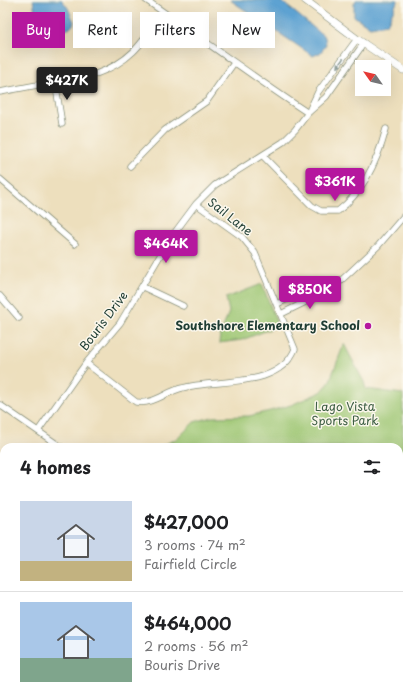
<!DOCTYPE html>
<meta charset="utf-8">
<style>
:root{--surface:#fff;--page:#f6f6f6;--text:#202124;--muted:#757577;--line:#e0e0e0;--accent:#b5179e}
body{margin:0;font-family:"Playpen Sans",sans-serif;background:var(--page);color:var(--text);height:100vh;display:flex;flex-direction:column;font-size:15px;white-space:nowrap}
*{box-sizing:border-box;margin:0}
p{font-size:13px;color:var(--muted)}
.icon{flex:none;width:22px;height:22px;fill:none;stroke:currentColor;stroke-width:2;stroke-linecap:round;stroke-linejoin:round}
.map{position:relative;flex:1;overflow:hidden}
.drawer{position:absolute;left:0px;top:443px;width:403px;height:256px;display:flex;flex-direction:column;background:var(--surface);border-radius:12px 12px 0 0;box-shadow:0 4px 16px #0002}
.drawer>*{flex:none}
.banner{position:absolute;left:12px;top:12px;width:379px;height:36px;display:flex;gap:8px}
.needle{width:26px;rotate:304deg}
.fabs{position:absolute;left:355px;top:60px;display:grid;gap:8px}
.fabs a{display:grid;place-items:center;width:36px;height:36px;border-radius:0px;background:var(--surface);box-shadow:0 4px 16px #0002;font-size:20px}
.price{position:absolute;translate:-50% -34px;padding:0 9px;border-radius:4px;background:var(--accent);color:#fff;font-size:13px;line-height:26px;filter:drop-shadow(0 1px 2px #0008)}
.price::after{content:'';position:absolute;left:50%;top:24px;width:12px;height:9px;margin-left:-6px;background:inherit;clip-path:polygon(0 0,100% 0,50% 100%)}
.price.selected{background:#222;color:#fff}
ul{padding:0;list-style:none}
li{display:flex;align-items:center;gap:12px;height:100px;padding:0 20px}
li+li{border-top:1px solid var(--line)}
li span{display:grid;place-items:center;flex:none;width:112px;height:80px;border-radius:0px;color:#555}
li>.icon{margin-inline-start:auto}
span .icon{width:48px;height:48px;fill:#fffc;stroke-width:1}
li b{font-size:17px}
h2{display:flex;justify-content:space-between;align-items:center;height:48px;padding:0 20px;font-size:17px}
.tag{padding:0 14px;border-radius:0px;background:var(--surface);box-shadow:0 4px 16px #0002;font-size:14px;line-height:36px}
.tag.selected{background:var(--accent);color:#fff}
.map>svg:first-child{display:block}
</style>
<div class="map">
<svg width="403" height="699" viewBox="0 0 403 699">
<rect width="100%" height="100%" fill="#fbf7ec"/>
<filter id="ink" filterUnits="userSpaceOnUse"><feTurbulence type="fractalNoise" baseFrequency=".025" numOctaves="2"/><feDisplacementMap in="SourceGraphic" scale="8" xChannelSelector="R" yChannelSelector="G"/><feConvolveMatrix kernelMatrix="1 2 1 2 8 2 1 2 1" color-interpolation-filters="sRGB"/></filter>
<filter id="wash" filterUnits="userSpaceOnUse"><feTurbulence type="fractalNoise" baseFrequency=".012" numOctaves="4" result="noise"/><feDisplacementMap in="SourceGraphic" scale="16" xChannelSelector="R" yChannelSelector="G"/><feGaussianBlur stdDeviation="0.9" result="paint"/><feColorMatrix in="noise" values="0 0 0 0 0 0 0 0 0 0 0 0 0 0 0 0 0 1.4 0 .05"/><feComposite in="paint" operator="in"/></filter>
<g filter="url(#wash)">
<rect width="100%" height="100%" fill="#eddfbd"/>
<path fill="#9dc672" stroke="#5e8253" d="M262 284 278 326 242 340 219 343 220 335 229 312 226 298Z
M344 344 364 382 366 389 403 394V557L399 563V447H159L178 438 194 422 212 417 249 416 270 411 291 405 321 392 329 383Z
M99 695H310L307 699H100Z"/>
<path fill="#5da2d2" stroke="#3e7083" d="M33 0H62L68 8 74 22C73 25 71 28 68 29 64 31 42 34 38 33 33 23 36 11 33 0Z
M230 0H280L325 37 326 45 320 53 313 56Z
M356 0H398L387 24 370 27 354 16V4Z"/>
</g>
<g filter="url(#ink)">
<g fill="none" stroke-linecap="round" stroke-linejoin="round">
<g stroke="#868e78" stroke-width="7">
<path id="minor" d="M146 0C200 37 253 77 308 113
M55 81 62 124
M0 92 96 74C132 61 142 43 163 12
M310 109 318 92 357 39
M263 156 312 206 321 211H338C363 192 378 159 386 129
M130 166 165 130 207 101 234 63
M0 179 75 244
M143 287 183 306
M0 296 19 318
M277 304 308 289H330
M281 314 332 289 378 246 403 217
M86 363 136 402C154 405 165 392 182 388 217 378 278 390 295 349L255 253 242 237 196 204
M0 405 61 447
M38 431 86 363 120 323 170 239 196 204 215 185 283 142 295 130 308 113 326 97 364 43
M0 592H4
M399 694 403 688
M338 695 341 699
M352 695 358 699"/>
</g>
<g stroke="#868e78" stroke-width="8">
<path id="tertiary" d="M305 0 357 39 403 70"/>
</g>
<g stroke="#868e78" stroke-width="10">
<path id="secondary" d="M399 587 403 581
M324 699 327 695"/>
</g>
<use href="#minor" stroke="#fff" stroke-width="5.5"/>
<use href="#tertiary" stroke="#fff" stroke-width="7"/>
<use href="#secondary" stroke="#fff" stroke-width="8"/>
</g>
<defs><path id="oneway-solid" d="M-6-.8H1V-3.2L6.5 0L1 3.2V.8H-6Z"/></defs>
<use fill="#8f9e9a" href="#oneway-solid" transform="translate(340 63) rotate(126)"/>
</g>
<circle fill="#b5179e" stroke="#fbf7ec" stroke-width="1.5" cx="368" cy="326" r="4"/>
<g text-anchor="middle" stroke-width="3" stroke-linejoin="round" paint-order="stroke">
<g font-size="12" fill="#1f3d34" stroke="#fbf7ec">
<text transform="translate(230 217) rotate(38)" y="4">Sail Lane</text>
<text transform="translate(104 321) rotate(-53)" y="4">Bouris Drive</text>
</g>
<g font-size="12" font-weight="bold" fill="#1f3d34" stroke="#fbf7ec" text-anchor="end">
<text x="360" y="330">Southshore Elementary School</text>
</g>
<g font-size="12" fill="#3e5f44" stroke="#fbf7ec">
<text x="345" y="411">Lago Vista<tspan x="345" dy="14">Sports Park</tspan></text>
</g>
</g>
</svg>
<div class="fabs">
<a><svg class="needle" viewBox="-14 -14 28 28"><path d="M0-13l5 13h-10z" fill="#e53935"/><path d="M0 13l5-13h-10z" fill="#757577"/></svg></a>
</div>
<b class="price selected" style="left:67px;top:101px">$427K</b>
<b class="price" style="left:335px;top:202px">$361K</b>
<b class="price" style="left:166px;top:264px">$464K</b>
<b class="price" style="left:310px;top:310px">$850K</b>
<div class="banner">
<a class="tag selected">Buy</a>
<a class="tag">Rent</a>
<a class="tag">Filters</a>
<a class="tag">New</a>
</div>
<section class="drawer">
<h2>4 homes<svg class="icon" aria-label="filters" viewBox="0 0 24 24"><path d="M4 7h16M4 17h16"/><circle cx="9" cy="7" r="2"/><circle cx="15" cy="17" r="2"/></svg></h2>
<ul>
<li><span style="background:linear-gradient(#c9d6e8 75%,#c2b280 0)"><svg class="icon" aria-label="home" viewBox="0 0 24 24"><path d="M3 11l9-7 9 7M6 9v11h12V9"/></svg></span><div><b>$427,000</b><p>3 rooms · 74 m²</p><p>Fairfield Circle</p></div></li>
<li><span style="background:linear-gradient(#a9c7e8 70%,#7fa58c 0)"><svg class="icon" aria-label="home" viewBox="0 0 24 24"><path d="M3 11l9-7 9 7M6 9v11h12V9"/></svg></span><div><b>$464,000</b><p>2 rooms · 56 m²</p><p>Bouris Drive</p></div></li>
</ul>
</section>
</div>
